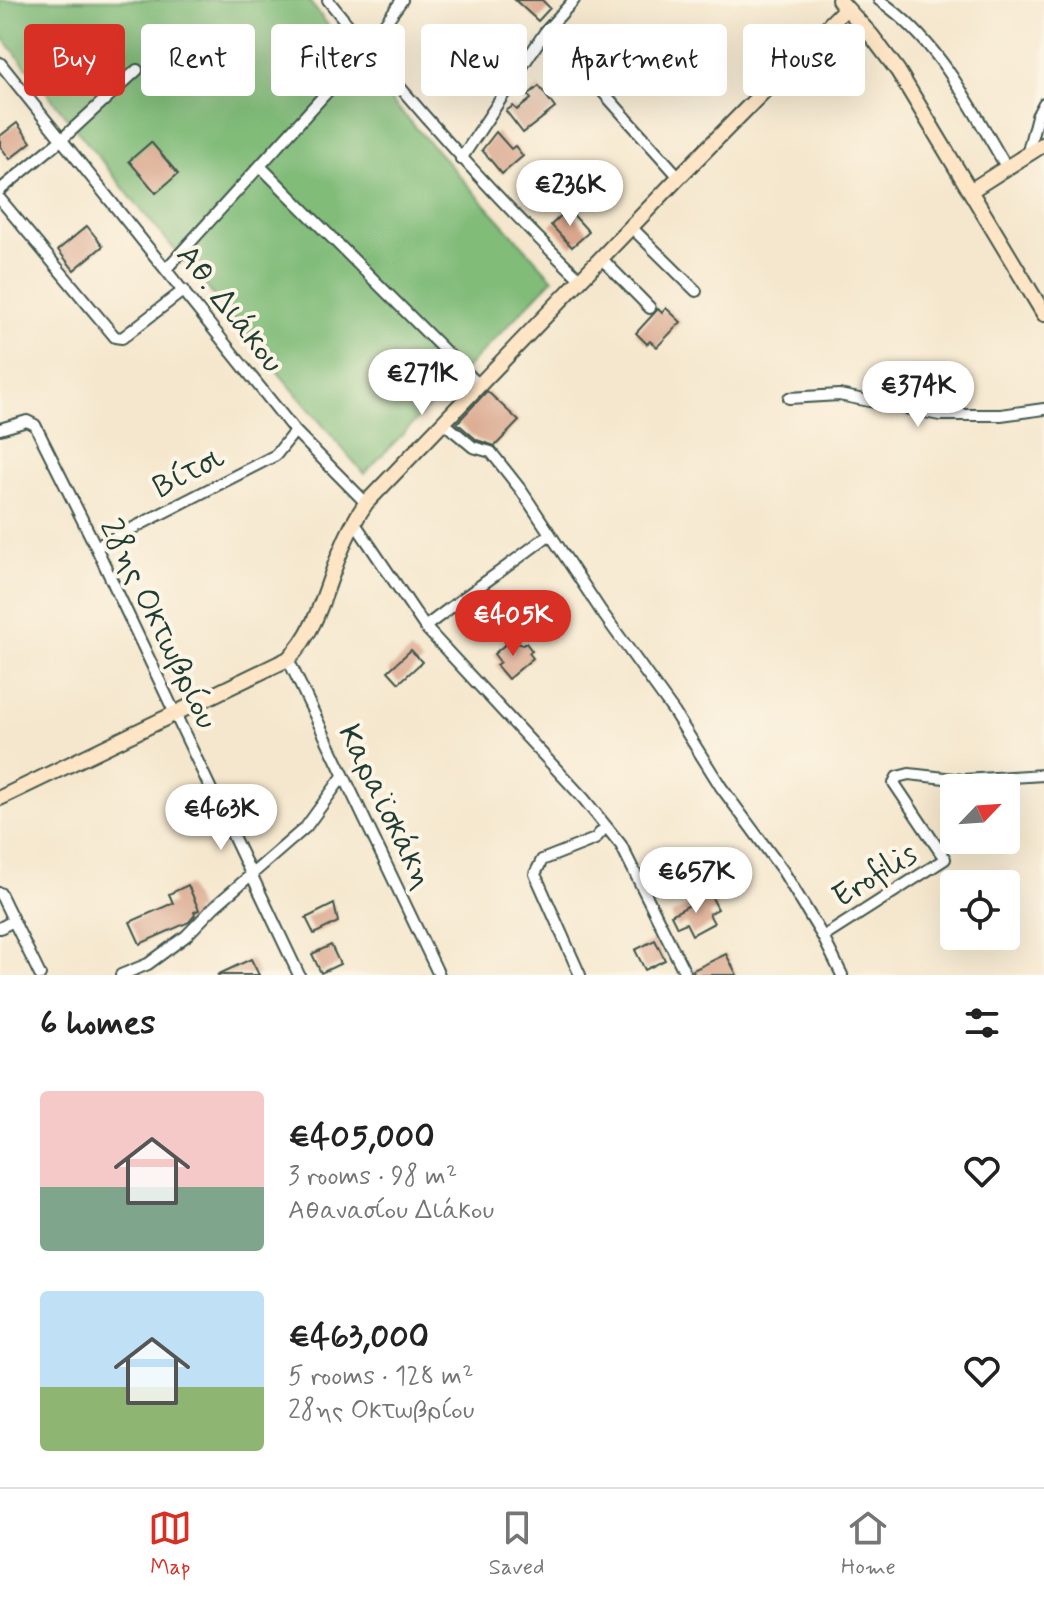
<!DOCTYPE html>
<meta charset="utf-8">
<style>
:root{--surface:#fff;--page:#f2f2f2;--text:#222;--muted:#767676;--line:#e0e0e0;--accent:#d93025}
body{margin:0;font-family:Mynerve,sans-serif;background:var(--page);color:var(--text);height:100vh;display:flex;flex-direction:column;font-size:30px;white-space:nowrap}
*{box-sizing:border-box;margin:0}
p{font-size:26px;color:var(--muted)}
.icon{flex:none;width:44px;height:44px;fill:none;stroke:currentColor;stroke-width:2;stroke-linecap:round;stroke-linejoin:round}
.map{position:relative;height:975px;overflow:hidden}
.drawer{display:flex;flex-direction:column;background:var(--surface);flex:1}
.drawer>*{flex:none}
.hud{position:absolute;left:24px;top:24px;width:996px;height:72px;display:flex;gap:16px}
.needle{width:52px;rotate:65deg}
.controls{position:absolute;left:940px;top:774px;display:grid;gap:16px}
.controls a{display:grid;place-items:center;width:80px;height:80px;border-radius:8px;background:var(--surface);box-shadow:0 8px 32px #0002;font-size:40px}
.price{position:absolute;translate:-50% -68px;padding:0 18px;border-radius:28px;background:#fff;color:#222;font-size:26px;line-height:52px;filter:drop-shadow(0 2px 4px #0008)}
.price::after{content:'';position:absolute;left:50%;top:48px;width:24px;height:18px;margin-left:-12px;background:inherit;clip-path:polygon(0 0,100% 0,50% 100%)}
.price.active{background:var(--accent);color:#fff}
ul{padding:0;list-style:none}
li{display:flex;align-items:center;gap:24px;height:200px;padding:0 40px}
li span{display:grid;place-items:center;flex:none;width:224px;height:160px;border-radius:8px;color:#555}
li>.icon{margin-inline-start:auto}
span .icon{width:96px;height:96px;fill:#fffc;stroke-width:1}
li b{font-size:34px}
h2{display:flex;justify-content:space-between;align-items:center;height:96px;padding:0 40px;font-size:34px}
.chip{padding:0 28px;border-radius:8px;background:var(--surface);box-shadow:0 8px 32px #0002;font-size:28px;line-height:72px}
.chip.active{background:var(--accent);color:#fff}
.tab-bar{display:flex;justify-content:space-around;align-items:center;height:112px;border-top:2px solid var(--line);background:var(--surface);font-size:22px;color:var(--muted)}
.tab-bar a{display:grid;justify-items:center;gap:4px}
.tab-bar .active{color:var(--accent)}
.map>svg:first-child{display:block}
</style>
<div class="map">
<svg width="1044" height="975" viewBox="0 0 1044 975">
<rect width="100%" height="100%" fill="#fcf5e5"/>
<filter id="ink" filterUnits="userSpaceOnUse"><feTurbulence type="fractalNoise" baseFrequency=".0125" numOctaves="2"/><feDisplacementMap in="SourceGraphic" scale="16" xChannelSelector="R" yChannelSelector="G"/><feConvolveMatrix kernelMatrix="1 2 1 2 8 2 1 2 1" color-interpolation-filters="sRGB"/></filter>
<filter id="wash" filterUnits="userSpaceOnUse"><feTurbulence type="fractalNoise" baseFrequency=".006" numOctaves="4" result="noise"/><feDisplacementMap in="SourceGraphic" scale="32" xChannelSelector="R" yChannelSelector="G"/><feGaussianBlur stdDeviation="1.8" result="paint"/><feColorMatrix in="noise" values="0 0 0 0 0 0 0 0 0 0 0 0 0 0 0 0 0 1.4 0 .05"/><feComposite in="paint" operator="in"/></filter>
<g filter="url(#wash)">
<rect width="100%" height="100%" fill="#f5e7cd"/>
<path fill="#81bc79" stroke="#507c56" stroke-width="2" d="M0 0H308L367 74 553 279 364 474 137 205 0 34Z"/>
<g id="blocks">
<path fill="#daa78e" d="M515 0H542L550 8 538 21Z
M539 86 555 108 523 133 506 111 513 106 517 110 531 99 528 95Z
M17 123 31 142 10 159 0 146V136Z
M496 132 511 149 515 146 523 156 502 174 482 150Z
M151 142 178 174 156 193 129 161Z
M568 209 589 232 572 247 551 225Z
M87 226 103 246 74 270 58 250Z
M666 308 681 322 657 347 650 341 647 344 636 333 658 309 662 313Z
M487 391 519 421 495 446 477 440 457 423Z
M507 643 511 648 517 643 523 645 526 643 532 651 529 653 533 658 508 679 496 665 500 662 494 654Z
M411 650 422 662 399 683 388 671Z
M188 885 199 910 194 912 195 915 189 922 140 944 130 922 173 903 169 894Z
M710 894 718 909 709 914 714 923 692 935 686 923 677 927 671 915Z
M334 904 338 922 314 934 306 918Z
M655 940 665 960 645 970 635 950Z
M331 945 340 964 321 973 312 954Z
M726 954 737 975H694L693 970Z
M251 959 259 975H217Z"/>
</g>
</g>
<g filter="url(#ink)">
<use href="#blocks" fill-opacity="0" stroke="#3f564b" stroke-width="2"/>
<g fill="none" stroke-linecap="round" stroke-linejoin="round">
<g stroke="#3f564b" stroke-width="14">
<path id="street" d="M328 0C408 100 488 191 580 279
M879 0C940 42 970 106 1007 168
M0 63 295 431 366 503
M589 70 599 81 602 91 679 177
M1027 155 1037 116 1044 103
M461 159 545 32 574 0
M261 167 479 385
M0 190 61 140 137 70
M0 199 115 337 122 338 184 290
M631 227 696 291
M601 258 650 308
M167 268 367 48 402 0
M789 398 839 395 940 415H1001L1044 409
M443 422 473 447 491 452 521 490 601 611 674 712 721 787 783 871 823 937 842 975
M0 429 27 421 35 425 96 547 299 975
M354 522 425 627 584 799 621 845 686 975
M96 547 276 455 295 431
M425 627C466 595 509 566 550 534
M288 659 439 975
M0 893 40 975
M0 928 13 921
M823 937 945 859 894 783 897 777 909 774 963 780 1044 775
M121 975 148 964 186 936 214 907 306 827 343 776
M580 975 535 874 542 860 595 839 606 826"/>
</g>
<g stroke="#3f564b" stroke-width="18">
<path id="secondary" d="M839 0 871 35 898 71 1044 314
M970 191 1044 144
M0 798 288 659C317 631 325 589 340 553 347 535 355 519 366 503L679 177 846 8"/>
</g>
<use href="#street" stroke="#fff" stroke-width="10"/>
<use href="#secondary" stroke="#fde5c5" stroke-width="14"/>
</g>
</g>
<g text-anchor="middle" stroke-width="8" stroke-linejoin="round" paint-order="stroke">
<g font-size="32" fill="#1f3d34" stroke="#fcf5e5">
<text transform="translate(231 308) rotate(52)" y="11">Αθ. Διάκου</text>
<text transform="translate(188 471) rotate(-27)" y="11">Βίτσι</text>
<text transform="translate(160 623) rotate(64)" y="11">28ης Οκτωβρίου</text>
<text transform="translate(387 806) rotate(64)" y="11">Καραϊσκάκη</text>
<text transform="translate(874 874) rotate(-32)" y="11">Erofilis</text>
</g>
</g>
</svg>
<div class="controls">
<a><svg class="needle" viewBox="-14 -14 28 28"><path d="M0-13l5 13h-10z" fill="#e53935"/><path d="M0 13l5-13h-10z" fill="#767676"/></svg></a>
<a><svg class="icon" aria-label="locate" viewBox="0 0 24 24"><circle cx="12" cy="12" r="6"/><path d="M12 2v4M12 18v4M2 12h4M18 12h4"/></svg></a>
</div>
<b class="price" style="left:570px;top:228px">€236K</b>
<b class="price" style="left:422px;top:417px">€271K</b>
<b class="price" style="left:918px;top:429px">€374K</b>
<b class="price active" style="left:513px;top:658px">€405K</b>
<b class="price" style="left:221px;top:852px">€463K</b>
<b class="price" style="left:696px;top:915px">€657K</b>
<div class="hud">
<a class="chip active">Buy</a>
<a class="chip">Rent</a>
<a class="chip">Filters</a>
<a class="chip">New</a>
<a class="chip">Apartment</a>
<a class="chip">House</a>
</div>
</div>
<section class="drawer">
<h2>6 homes<svg class="icon" aria-label="filters" viewBox="0 0 24 24"><path d="M4 7h16M4 17h16"/><circle cx="9" cy="7" r="2"/><circle cx="15" cy="17" r="2"/></svg></h2>
<ul>
<li><span style="background:linear-gradient(#f6c9c9 60%,#7fa58c 0)"><svg class="icon" aria-label="home" viewBox="0 0 24 24"><path d="M3 11l9-7 9 7M6 9v11h12V9"/></svg></span><div><b>€405,000</b><p>3 rooms · 98 m²</p><p>Αθανασίου Διάκου</p></div><svg class="icon" aria-label="heart" viewBox="0 0 24 24"><path d="M12 20l-8-8c-3-5 5-10 8-4 3-6 11-1 8 4z"/></svg></li>
<li><span style="background:linear-gradient(#bfe0f5 60%,#8fb573 0)"><svg class="icon" aria-label="home" viewBox="0 0 24 24"><path d="M3 11l9-7 9 7M6 9v11h12V9"/></svg></span><div><b>€463,000</b><p>5 rooms · 128 m²</p><p>28ης Οκτωβρίου</p></div><svg class="icon" aria-label="heart" viewBox="0 0 24 24"><path d="M12 20l-8-8c-3-5 5-10 8-4 3-6 11-1 8 4z"/></svg></li>
</ul>
</section>
<nav class="tab-bar">
<a class="active"><svg class="icon" aria-label="map" viewBox="0 0 24 24"><path d="M3 6l6-2 6 2 6-2v14l-6 2-6-2-6 2zM9 4v14M15 6v14"/></svg>Map</a>
<a><svg class="icon" aria-label="saved" viewBox="0 0 24 24"><path d="M7 4h10v16l-5-4-5 4z"/></svg>Saved</a>
<a><svg class="icon" aria-label="home" viewBox="0 0 24 24"><path d="M3 11l9-7 9 7M6 9v11h12V9"/></svg>Home</a>
</nav>
